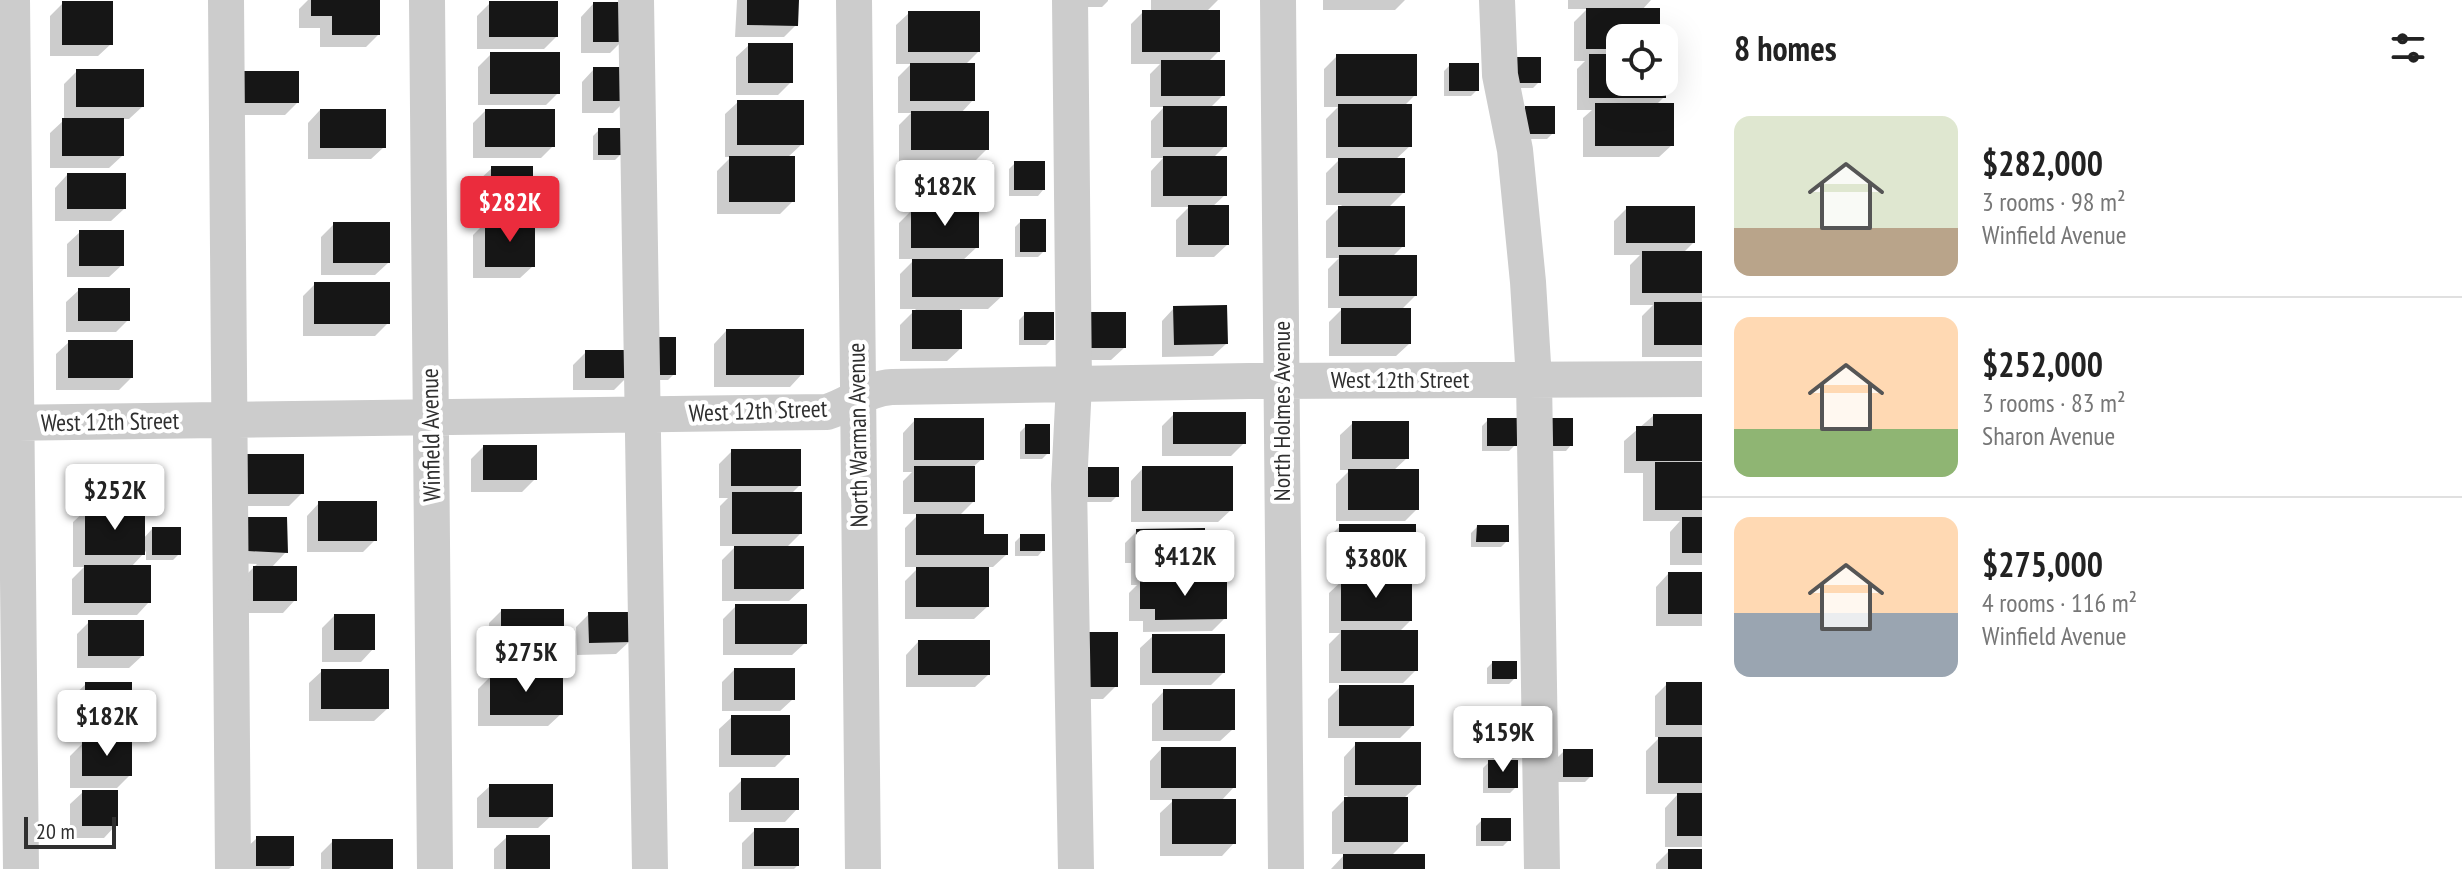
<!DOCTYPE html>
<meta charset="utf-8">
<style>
:root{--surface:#fff;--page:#f6f6f6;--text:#222;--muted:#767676;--line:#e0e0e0;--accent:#eb2c3d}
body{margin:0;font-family:"PT Sans Narrow",sans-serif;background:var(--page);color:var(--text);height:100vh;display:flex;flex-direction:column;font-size:30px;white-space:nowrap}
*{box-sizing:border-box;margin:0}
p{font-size:26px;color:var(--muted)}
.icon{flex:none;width:44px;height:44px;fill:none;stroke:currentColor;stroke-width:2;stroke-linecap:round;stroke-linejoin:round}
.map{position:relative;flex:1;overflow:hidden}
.side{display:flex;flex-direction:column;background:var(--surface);width:760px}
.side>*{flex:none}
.controls{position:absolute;left:1606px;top:24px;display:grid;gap:16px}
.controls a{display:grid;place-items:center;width:72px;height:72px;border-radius:16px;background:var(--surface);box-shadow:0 8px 32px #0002;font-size:40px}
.scale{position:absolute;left:24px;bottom:20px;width:92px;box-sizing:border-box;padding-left:8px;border:4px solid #2f2f2f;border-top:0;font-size:22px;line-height:28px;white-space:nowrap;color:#2f2f2f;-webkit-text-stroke:6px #fff;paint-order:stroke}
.price{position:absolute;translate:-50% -68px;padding:0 18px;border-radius:8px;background:#fff;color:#222;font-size:26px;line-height:52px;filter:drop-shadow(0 2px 4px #0008)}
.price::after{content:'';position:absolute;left:50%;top:48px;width:24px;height:18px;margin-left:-12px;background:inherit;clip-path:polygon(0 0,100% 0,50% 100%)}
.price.active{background:var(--accent);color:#fff}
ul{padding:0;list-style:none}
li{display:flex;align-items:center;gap:24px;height:200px;padding:0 32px}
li+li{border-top:2px solid var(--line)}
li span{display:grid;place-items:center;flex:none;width:224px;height:160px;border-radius:16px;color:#555}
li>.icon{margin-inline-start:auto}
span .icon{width:96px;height:96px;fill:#fffc;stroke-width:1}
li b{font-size:34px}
h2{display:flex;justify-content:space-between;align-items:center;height:96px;padding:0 32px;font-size:34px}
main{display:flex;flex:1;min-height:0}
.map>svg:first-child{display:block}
</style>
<main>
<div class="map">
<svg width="1702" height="869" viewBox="0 0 1702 869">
<rect width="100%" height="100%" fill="#fff"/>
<path fill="#0003" d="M293 0H378V35L366 47H320V28H299V9L308 0Z
M737 0H797L796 25 784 37H735Z
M1078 0H1108V1L1102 7H1078Z
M1151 0H1218L1206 12 1218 52 1208 62 1223 95 1210 108 1225 146 1213 158 1225 195 1212 207 1227 245 1214 257H1176V220L1189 207H1151V171L1163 158H1151V121L1164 107H1150V74L1160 64H1131V24L1143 12H1151Z
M1323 0H1405L1395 10H1323Z
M1568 0H1651L1642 10 1658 38H1620V82H1664V56V97L1656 105 1672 145 1659 157H1583V118L1592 110H1577V69L1585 61H1574V22L1587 9H1568Z
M63 3 111 44 98 56H50V16Z
M490 3 556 37 544 49H477V16Z
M593 4 622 41 610 53H581V17Z
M909 13 978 52 965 65 973 100 961 113 987 149 971 165 991 198 978 210 977 247 962 261 1001 297 988 309H960V349L947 361H900V325L916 309H900V274L915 259H899V223L912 210H900V177L916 162H899V125L911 113H898V77L911 64H896V25Z
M749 45 791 82 778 95H736V57Z
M491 54 558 93 546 105H478V67Z
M1337 56 1415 95 1404 106 1410 146 1395 160 1403 193 1388 208 1403 246 1392 257 1415 296 1401 310 1409 344 1396 356H1329V322L1343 308H1328V269L1339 258H1326V221L1342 205H1326V173L1341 158H1326V119L1338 107H1324V69Z
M1450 65 1477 90 1471 96H1444V71Z
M1512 65 1539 82 1533 88H1512Z
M594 69 626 100 613 113H582V82Z
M77 71 142 107 129 119H122V156L109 168H50V133L64 120V84Z
M231 86 297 103 285 115H231Z
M738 102 802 144 787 158 793 201 780 214H717V171L731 157H725V114Z
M1553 108V133L1547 139H1520Z
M320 110 384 147 371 159H308V123Z
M486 110 553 146 541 158H473V123Z
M599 130 621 154 615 160H593V136Z
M1015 163 1043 190 1038 196H1009V169Z
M492 168 531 207 514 223 533 266 520 278H473V235L489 219H479V180Z
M67 175 124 209 111 221H55V188Z
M1627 208 1693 243 1683 253H1702V357H1642V316L1653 305H1630V265L1640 255H1614V221Z
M1021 221 1044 251 1038 257H1015V227Z
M334 224 388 263 375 275H321V237Z
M80 232 122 265 109 277H67V244Z
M315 284 388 323 375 336H303V296Z
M79 290 128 320 116 332H66V302Z
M1174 308 1226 344 1213 356 1162 357V321Z
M1025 314 1052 339 1046 345H1019V320Z
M1072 327 1124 348 1111 360H1072Z
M726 331 802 374 790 387H714V344Z
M656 339 674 374 668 380H650Z
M69 342 131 378 119 390H56V354Z
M586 352 627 377 614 390H573V365Z
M1174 414 1244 443 1231 456H1162V426Z
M1653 416H1702V565H1670V532L1680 521H1643V473H1624V441Z
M915 420 982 459 973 467V502L959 516 1006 555 993 567H987V607L974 619H905V581L919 567H905V528L919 514H903V481L912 472H903V433Z
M1488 420 1515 445 1509 451H1482V426Z
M1353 423 1407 458 1393 471 1417 509 1405 521H1336V484L1350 470H1340V435Z
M1026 426 1048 453 1042 459H1020V432Z
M1539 426 1571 445 1566 451H1539Z
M483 447 535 479 522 492H471V459Z
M732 451 799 486 791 494 800 534 786 548 802 589 789 601H722V560L736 546H720V506L728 498H719V464Z
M228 468 302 493 289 506H228Z
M1143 468 1231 510 1218 522H1131V481Z
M1089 469 1117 496 1111 502H1083V475Z
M319 503 375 540 363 552H307V516Z
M86 510 143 539 152 529 179 554 173 560H146V551L131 567 149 602 137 615H72V579L84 567H73V522Z
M1340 526 1414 566 1400 581 1410 621 1399 632 1416 670 1403 683H1329V644L1340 633H1329V593L1344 579H1328V538Z
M1477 527 1507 541 1501 547H1471V533Z
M1137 531 1215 568 1203 580 1225 618 1212 631 1143 632V621H1129V593L1137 585H1131V563H1125V543Z
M236 532 286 552 271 568 295 600 283 613H241V580L257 564 236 563Z
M1021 536 1043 550 1038 556H1015V542Z
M1668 574H1702V626H1656V587Z
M736 606 805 643 792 655H723V619Z
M502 610 562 656 549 668H489V623Z
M589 614 629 642 616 654 577 655 576 627Z
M334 616 373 649 361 662H322V628Z
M89 622 142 656 129 668H77V634Z
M1116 634V686L1103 699H1073Z
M1153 636 1223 673 1211 685H1140V648Z
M918 642 988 675 975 687H906V655Z
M1492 663 1515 678 1509 684H1487V668Z
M734 670 793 699 780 711H722V682Z
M322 671 387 709 374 721H309V683Z
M491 676 561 714 548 726H478V689Z
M86 684 130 721 117 734H73V696Z
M1667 684H1702V847H1665V808L1678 794H1646V751L1660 737H1655V696Z
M1340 687 1412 726 1400 738H1328V699Z
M1164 691 1233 729 1220 741H1152V704Z
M732 717 788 754 775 767H719V729Z
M83 743 130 775 117 788H70V756Z
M1356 744 1419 784 1403 799 1406 841 1391 856 1423 869H1331L1345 854H1332V812L1348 796H1344V757Z
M1162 748 1234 787 1221 801 1234 843 1222 856H1160V813L1174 800H1150V761Z
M1564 751 1591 776 1585 782H1558V757Z
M1489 762 1516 787 1510 793H1483V768Z
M742 780 797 809 785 822H729V793Z
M490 786 551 816 538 828H477V798Z
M83 792 116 825 104 838H70V804Z
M1482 820 1509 840 1503 846H1476V826Z
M755 830 797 866 794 869H742V843Z
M507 837 548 869H494V849Z
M257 838 292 866 289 869H244V850Z
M333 841 391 869H321V853Z
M1668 852H1702V869H1656V864Z"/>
<path fill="#161616" d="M311 0H380V35H332V16H311Z
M747 0H799L798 26 747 25Z
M62 1H113V45H62Z
M489 1H558V37H489Z
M593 2H624V42H593Z
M1586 8H1660V38H1620V49H1586Z
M1142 10H1220V52H1142Z
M908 11H980V52H908Z
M748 43H793V83H748Z
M490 52H560V94H490Z
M1336 54H1417V96H1336Z
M1589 54H1620V82H1666V98H1589Z
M1517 57H1541V83H1517Z
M1161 60H1225V96H1161Z
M910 63H975V101H910Z
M1449 63H1479V91H1449Z
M593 67H628V101H593Z
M76 69H144V107H76Z
M243 71H299V103H243Z
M737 100H804V145H737Z
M1595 103H1674V146H1595Z
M1338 104H1412V147H1338Z
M1163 106H1227V147H1163Z
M1525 106H1555V134H1525Z
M320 109H386V148H320Z
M485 109H555V147H485Z
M911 111H989V150H911Z
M62 118H124V156H62Z
M598 128H622L623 155H598Z
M729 156H795V202H729Z
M1163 156H1227V196H1163Z
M1338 158H1405V193H1338Z
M1014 161H1045V190H1014Z
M912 163H993V199H912Z
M491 166H533V207H491Z
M67 173H126V209H67Z
M1188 205H1229V245H1188Z
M1338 206H1405V247H1338Z
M1626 206H1695V243H1626Z
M911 208H979V248H911Z
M1020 219H1046V252H1020Z
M485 221H535V267H485Z
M333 222H390V263H333Z
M79 230H124V266H79Z
M1642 251H1702V293H1642Z
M1339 255H1417V296H1339Z
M912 259H1003V297H912Z
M314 282H390V324H314Z
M78 288H130V321H78Z
M1654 302H1702V345H1654Z
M1227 305 1228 344 1174 345 1173 306Z
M1341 308H1411V344H1341Z
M912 310H962V349H912Z
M1024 312H1054V340H1024Z
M1084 312H1126V348H1084Z
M726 329H804V375H726Z
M655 337H676V375H655Z
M68 340H133V378H68Z
M585 350H628L629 378H585Z
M1173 412H1246V444H1173Z
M1653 414H1702V461H1636V426H1653Z
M914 418H984V460H914Z
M1487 418H1517V446H1487Z
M1544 418H1573V446H1544Z
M1352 421H1409V459H1352Z
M1025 424H1050V454H1025Z
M483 445H537V480H483Z
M731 449H801V486H731Z
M240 454H304V494H240Z
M1655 462H1702V510H1655Z
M914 466H975V502H914Z
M1142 466H1233V511H1142Z
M1088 467H1119V497H1088Z
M1348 469H1419V510H1348Z
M732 492H802V534H732Z
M318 501H377V541H318Z
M85 508H145V555H85Z
M916 514H984V534H1008V555H916Z
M248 517H287L288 553 248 551Z
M1682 517H1702V553H1682Z
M1339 524H1416V567H1339Z
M1477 525H1509V542H1476Z
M152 527H181V555H152Z
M1205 528V531H1217V569H1204V572L1143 573 1142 551H1137L1136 529Z
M1020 534H1045V551H1020Z
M734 546H804V589H734Z
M84 565H151V603H84Z
M253 566H297V601H253Z
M916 567H989V607H916Z
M1668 572H1702V614H1668Z
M1227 578V619L1155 620V609H1140V579Z
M1341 579H1412V621H1341Z
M735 604H807V644H735Z
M501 609H564V656H501Z
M588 612H631V642L589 643Z
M334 614H375V650H334Z
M88 620H144V656H88Z
M1341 630H1418V671H1341Z
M1085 632H1118V687H1085Z
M1152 634H1225V673H1152Z
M918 640H990V675H918Z
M1492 661H1517V679H1492Z
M734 668H795V700H734Z
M321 669H389V709H321Z
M490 674H563V715H490Z
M85 682H132V722H85Z
M1666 682H1702V725H1666Z
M1339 685H1414V726H1339Z
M1163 689H1235V730H1163Z
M731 715H790V755H731Z
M1658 737H1702V783H1658Z
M82 741H132V776H82Z
M1355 742H1421V785H1355Z
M1161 747H1236V788H1161Z
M1563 749H1593V777H1563Z
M1488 760H1518V788H1488Z
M741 778H799V810H741Z
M489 784H553V817H489Z
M82 790H118V826H82Z
M1677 793H1702V836H1677Z
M1344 797H1408V842H1344Z
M1172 799H1236V844H1172Z
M1481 818H1511V841H1481Z
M754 828H799V866H754Z
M506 835H550V869H506Z
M256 836H294V866H256Z
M332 839H393V869H332Z
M1668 849H1702V869H1668Z
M1343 854H1425V869H1343Z"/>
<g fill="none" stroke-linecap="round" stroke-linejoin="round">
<path stroke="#ccc" stroke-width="36" d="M12 0 21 869
M226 0 233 869
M427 0 435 869
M636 0 650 869
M854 0 863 869
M1070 0 1074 384 1069 485 1076 869
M1278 0 1286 869
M1497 0 1500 75 1515 150 1528 282 1534 380 1542 869
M0 423 827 412C851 405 867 388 892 387L1249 381 1702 379"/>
</g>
<g text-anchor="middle" stroke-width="8" stroke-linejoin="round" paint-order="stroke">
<g font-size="24" fill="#2f2f2f" stroke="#fff">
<text x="1400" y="388">West 12th Street</text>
<text transform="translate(758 411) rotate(-2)" y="8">West 12th Street</text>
<text transform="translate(1282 411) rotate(-90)" y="8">North Holmes Avenue</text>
<text transform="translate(110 422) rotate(-1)" y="8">West 12th Street</text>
<text transform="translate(431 435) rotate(-91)" y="8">Winfield Avenue</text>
<text transform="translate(858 435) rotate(-91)" y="8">North Warman Avenue</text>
</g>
</g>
</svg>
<div class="controls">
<a><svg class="icon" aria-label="locate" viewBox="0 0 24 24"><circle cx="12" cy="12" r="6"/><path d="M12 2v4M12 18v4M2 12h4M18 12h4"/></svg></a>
</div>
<div class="scale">20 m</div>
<b class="price" style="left:945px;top:228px">$182K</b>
<b class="price active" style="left:510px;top:244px">$282K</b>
<b class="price" style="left:115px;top:532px">$252K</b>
<b class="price" style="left:1185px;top:598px">$412K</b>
<b class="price" style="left:1376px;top:600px">$380K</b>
<b class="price" style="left:526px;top:694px">$275K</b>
<b class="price" style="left:107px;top:758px">$182K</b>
<b class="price" style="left:1503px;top:774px">$159K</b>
</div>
<section class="side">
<h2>8 homes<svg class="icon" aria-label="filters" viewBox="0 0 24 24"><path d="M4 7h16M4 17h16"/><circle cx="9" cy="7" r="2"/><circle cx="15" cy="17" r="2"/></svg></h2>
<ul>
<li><span style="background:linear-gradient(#dfe7d0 70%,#b9a48a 0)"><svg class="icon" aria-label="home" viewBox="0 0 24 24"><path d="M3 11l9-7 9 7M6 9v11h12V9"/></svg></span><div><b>$282,000</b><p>3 rooms · 98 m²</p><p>Winfield Avenue</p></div></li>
<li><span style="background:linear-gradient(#ffd9b3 70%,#8fb573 0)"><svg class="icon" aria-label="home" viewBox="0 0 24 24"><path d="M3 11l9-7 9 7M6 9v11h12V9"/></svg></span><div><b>$252,000</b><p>3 rooms · 83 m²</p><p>Sharon Avenue</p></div></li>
<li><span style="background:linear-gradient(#ffd9b3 60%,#9aa5b1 0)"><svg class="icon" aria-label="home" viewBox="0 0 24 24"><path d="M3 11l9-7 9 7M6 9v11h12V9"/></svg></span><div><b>$275,000</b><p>4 rooms · 116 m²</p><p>Winfield Avenue</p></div></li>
</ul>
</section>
</main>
